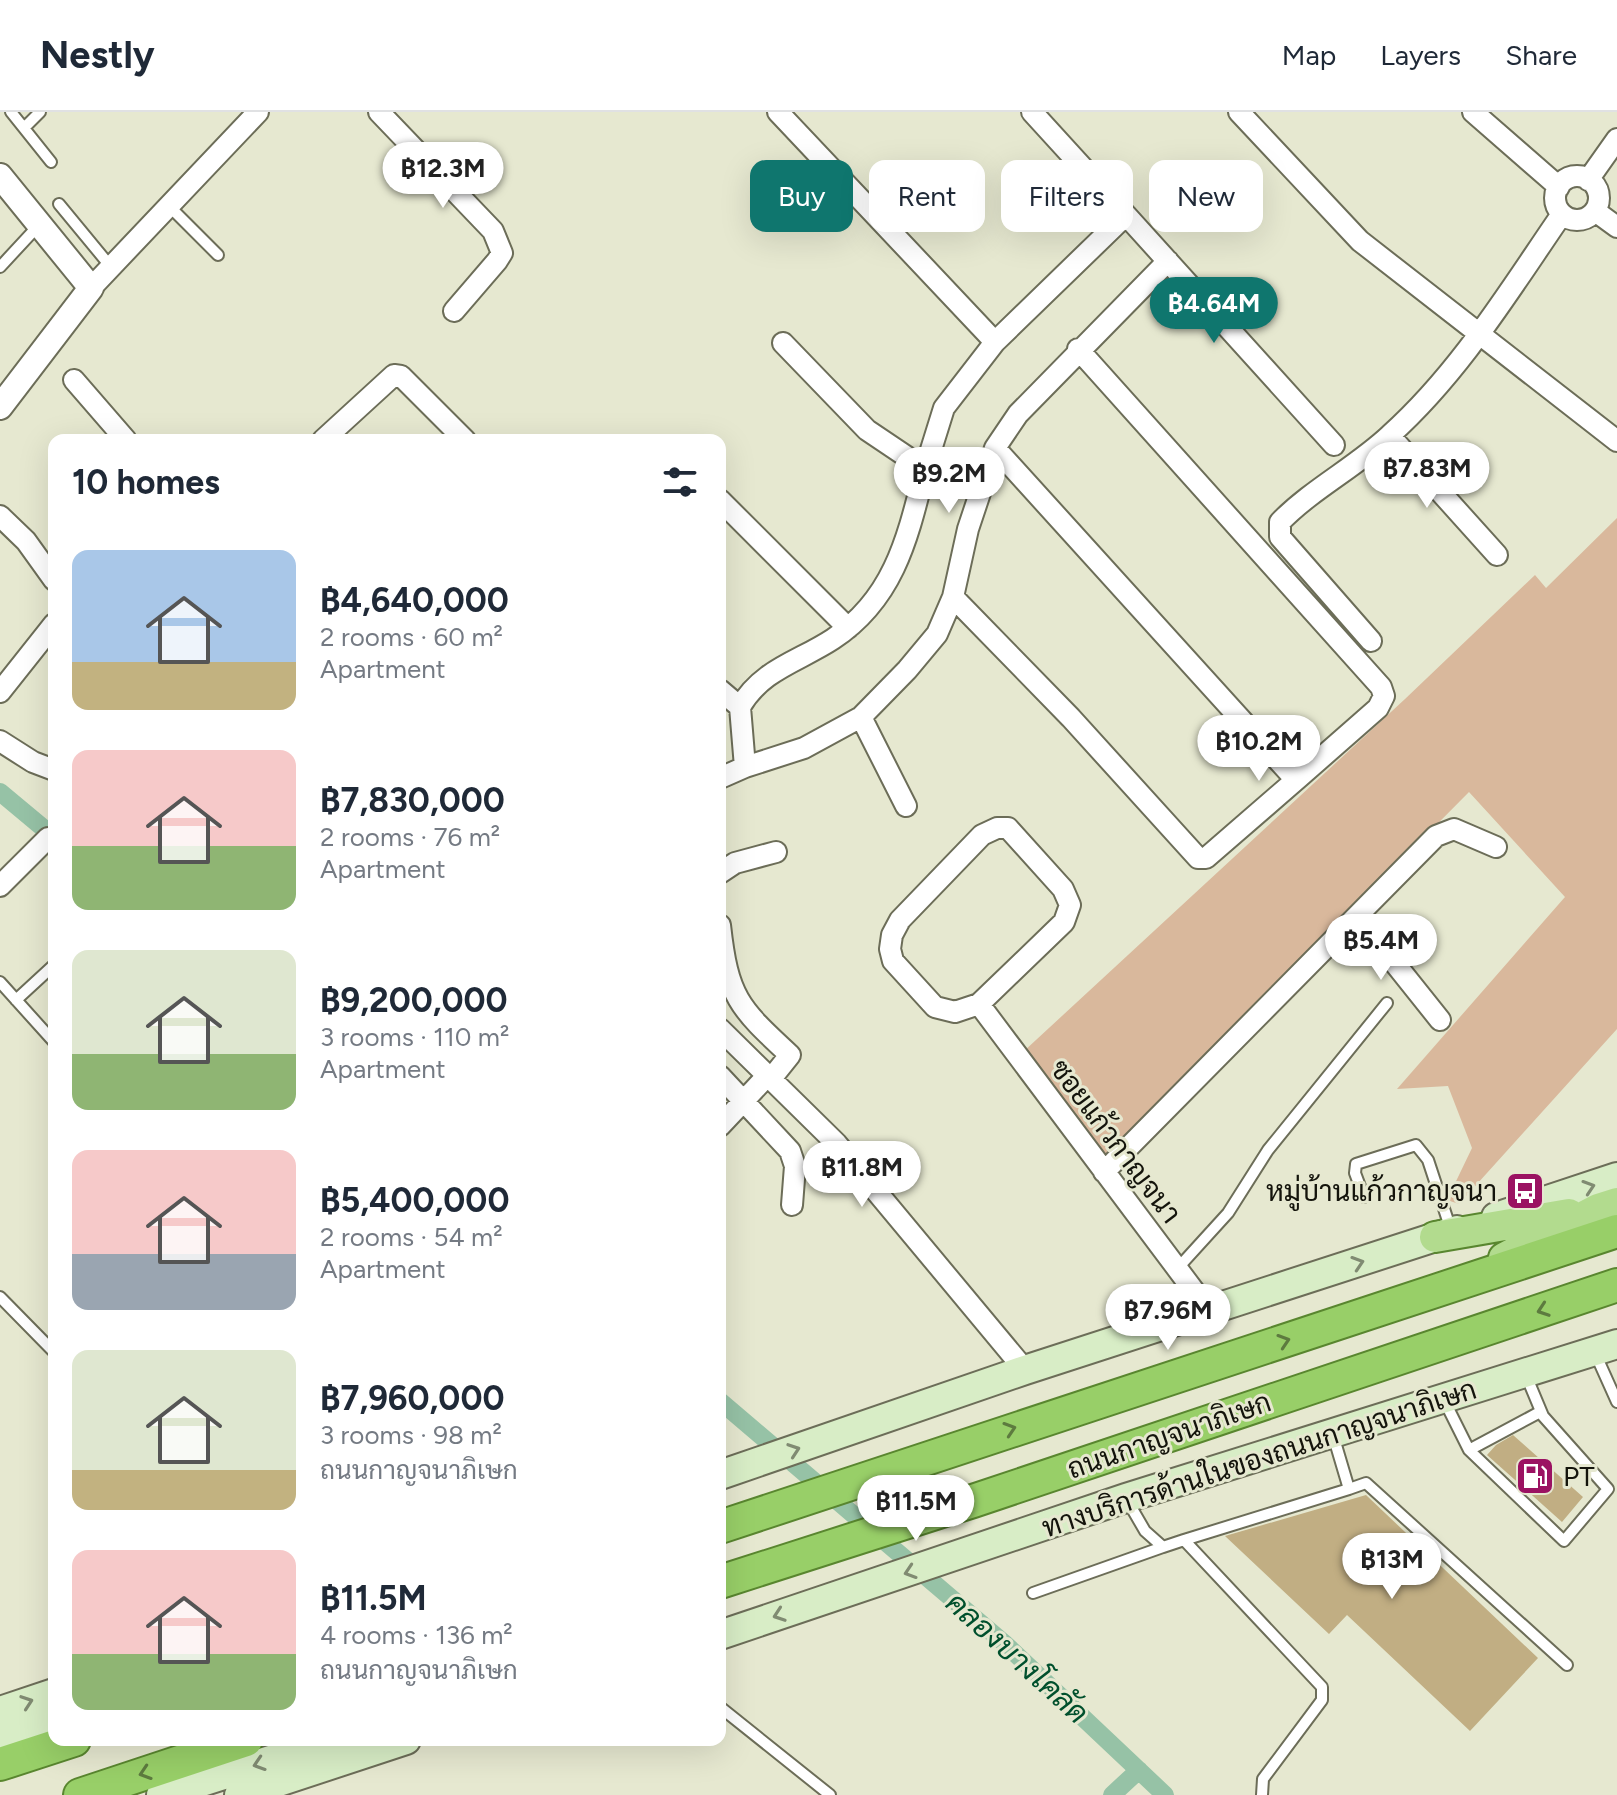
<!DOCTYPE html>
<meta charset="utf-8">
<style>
:root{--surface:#fff;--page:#f2f2f3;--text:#1f2937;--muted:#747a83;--line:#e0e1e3;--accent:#0f766e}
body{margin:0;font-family:Figtree,Sarabun,sans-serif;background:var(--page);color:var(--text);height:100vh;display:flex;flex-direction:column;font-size:30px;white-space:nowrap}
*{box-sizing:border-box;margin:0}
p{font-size:26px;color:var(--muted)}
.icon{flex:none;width:44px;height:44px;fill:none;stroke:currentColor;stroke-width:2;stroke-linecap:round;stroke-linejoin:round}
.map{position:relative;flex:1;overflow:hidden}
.panel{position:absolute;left:48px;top:322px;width:678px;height:1312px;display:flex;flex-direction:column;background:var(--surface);border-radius:16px;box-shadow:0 8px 32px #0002}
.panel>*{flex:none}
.top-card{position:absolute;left:750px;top:48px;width:746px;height:72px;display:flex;gap:16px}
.price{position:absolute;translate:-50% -68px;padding:0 18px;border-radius:28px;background:#fff;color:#222;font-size:26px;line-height:52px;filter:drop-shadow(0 2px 4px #0008)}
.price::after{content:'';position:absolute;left:50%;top:48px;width:24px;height:18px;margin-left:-12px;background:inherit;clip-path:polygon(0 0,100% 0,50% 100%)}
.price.current{background:var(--accent);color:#fff}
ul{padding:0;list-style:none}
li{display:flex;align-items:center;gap:24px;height:200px;padding:0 24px}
li span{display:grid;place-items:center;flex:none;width:224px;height:160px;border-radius:16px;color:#555}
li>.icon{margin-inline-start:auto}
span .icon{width:96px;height:96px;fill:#fffc;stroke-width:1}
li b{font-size:34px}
h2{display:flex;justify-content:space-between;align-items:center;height:96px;padding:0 24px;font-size:34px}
.chip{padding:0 28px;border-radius:16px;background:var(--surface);box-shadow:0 8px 32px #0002;font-size:28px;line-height:72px}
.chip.current{background:var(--accent);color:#fff}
header{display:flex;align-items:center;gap:48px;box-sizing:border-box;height:112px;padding:0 40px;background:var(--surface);border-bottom:2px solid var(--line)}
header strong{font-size:38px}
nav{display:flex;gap:44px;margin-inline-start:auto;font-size:28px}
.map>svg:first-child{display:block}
</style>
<header>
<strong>Nestly</strong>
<nav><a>Map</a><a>Layers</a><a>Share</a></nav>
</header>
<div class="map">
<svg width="1617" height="1683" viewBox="0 0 1617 1683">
<rect width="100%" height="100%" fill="#e6e8d0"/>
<path fill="#d9b89c" d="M1617 406V917L1459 1092 1447 1088 1472 1036 1448 974 1397 977 1565 785 1469 680 1107 1045 1023 940 1405 587 1535 463 1546 476Z"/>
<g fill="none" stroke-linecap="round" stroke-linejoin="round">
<path stroke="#96c2a6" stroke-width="18" d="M0 680 54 725
M720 1289 1004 1531 1165 1683
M1112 1683 1139 1658"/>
</g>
<path fill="#c1ae83" d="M1513 1323 1583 1385 1562 1410 1487 1343 1496 1333Z
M1366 1383 1538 1546 1470 1619 1347 1503 1329 1522 1225 1424Z"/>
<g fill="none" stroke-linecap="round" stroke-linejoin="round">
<g stroke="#6c6d58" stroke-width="14">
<path id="service" d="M11 0 51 50
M24 16 40 0
M59 92 111 155
M169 94 218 143
M0 155 39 113
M0 870 54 930
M16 888 54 853
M1364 1085 1355 1061 1356 1052 1416 1033 1428 1048 1451 1118
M1177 1157 1228 1101 1268 1038 1387 891
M0 1185 54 1240
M1595 1241 1617 1290
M1444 1288 1469 1338 1564 1429 1608 1377 1543 1304 1525 1261
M1333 1323 1349 1377 1366 1371 1567 1553
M1469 1338 1540 1300
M1127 1388 1145 1419 1163 1435 1184 1428 1322 1575V1588L1263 1667 1262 1683
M1184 1428 1349 1377
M1033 1481 1163 1435
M720 1595 830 1683"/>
</g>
<g stroke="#6c6d58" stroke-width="24">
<path id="minor" d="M379 0 493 119 502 141 497 149 454 199
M778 0 995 230 944 296 925 357
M1239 0 1360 129 1617 329
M1473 0 1559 75
M1555 86a22 22 0 1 1 44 0a22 22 0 1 1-44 0Z
M1588 68 1617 27
M1595 99 1617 115
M1126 103 1334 333
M91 176 258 0
M995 230 1126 103 1032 0
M1078 237 1381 575 1384 584 1378 596 1296 668
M74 268 126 328
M1390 324 1497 443
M323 328 394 263 401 264 465 328
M720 388 848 516
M0 404 26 429 54 468
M953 485 968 417 995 336
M1371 529 1280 425V410C1312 377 1356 355 1390 323 1460 260 1509 179 1562 102
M720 578 740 595 745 655 720 666
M0 580 54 512
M740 595C762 557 798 550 833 527 895 486 908 424 925 357L867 318 783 231
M861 605 906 694
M0 629 33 650 54 658
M745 655 804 636 861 605 907 558 937 522 953 485 1071 606 1198 746H1206L1296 668 995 336 1018 302 1168 149
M720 761 735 751 776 740
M0 774 48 726
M1357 804 1440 908
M720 813C728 885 738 895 790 943L770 968
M979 892 955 900 935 895 893 849 890 837 892 823 900 808 982 723 997 716H1008L1063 777 1070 793 1064 810 979 892 1209 1199
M720 917 836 1031 1025 1258
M720 964 790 1039 795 1054 792 1093
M720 1014 767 964
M1104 1060 1436 724 1454 717 1496 735"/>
</g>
<g stroke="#6c6d58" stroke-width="28">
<path id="tertiary" d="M0 64 91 176 0 295"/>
</g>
<g stroke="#6c6d58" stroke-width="32">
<path id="secondary" d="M1496 1105 1617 1065
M720 1363 1025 1258 1457 1118
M720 1523 1126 1386 1617 1232
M0 1599 54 1581
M0 1626 54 1608
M161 1683 333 1628
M239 1683 406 1628"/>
</g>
<g stroke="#59862f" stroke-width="34">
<path id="primary" d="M1435 1125 1569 1102
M1504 1146 1598 1097 1617 1091"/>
</g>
<g stroke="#59862f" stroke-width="36">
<path id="trunk" d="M720 1415 1617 1119
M720 1470 973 1389 1617 1173
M0 1652 74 1628
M80 1683 246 1628"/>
</g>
<use href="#service" stroke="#fff" stroke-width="10"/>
<use href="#minor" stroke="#fff" stroke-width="20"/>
<use href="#tertiary" stroke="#fff" stroke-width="24"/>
<use href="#secondary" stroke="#d8edc6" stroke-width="28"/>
<use href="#primary" stroke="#b2db8e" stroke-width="30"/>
<use href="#trunk" stroke="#98cf68" stroke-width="32"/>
</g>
<defs><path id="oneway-chevron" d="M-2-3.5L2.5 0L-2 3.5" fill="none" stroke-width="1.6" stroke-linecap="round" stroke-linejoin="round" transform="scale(2)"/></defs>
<g stroke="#808b72">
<use href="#oneway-chevron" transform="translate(1589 1075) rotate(-18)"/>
<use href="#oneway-chevron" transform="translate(1358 1151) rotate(-18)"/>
<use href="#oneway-chevron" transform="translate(794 1338) rotate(-19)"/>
<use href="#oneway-chevron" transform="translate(910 1460) rotate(162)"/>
<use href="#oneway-chevron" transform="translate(779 1503) rotate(161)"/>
<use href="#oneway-chevron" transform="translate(27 1590) rotate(-19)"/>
<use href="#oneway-chevron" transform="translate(259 1652) rotate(162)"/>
</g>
<g stroke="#5d7b3f">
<use href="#oneway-chevron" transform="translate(1543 1198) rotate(161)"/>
<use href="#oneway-chevron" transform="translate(1284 1229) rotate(-18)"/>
<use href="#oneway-chevron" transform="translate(1010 1317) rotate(-18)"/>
<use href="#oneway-chevron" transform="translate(145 1661) rotate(162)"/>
</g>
<defs>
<g id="bus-square" transform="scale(2)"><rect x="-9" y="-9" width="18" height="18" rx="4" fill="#9b1262" stroke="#e6e8d0"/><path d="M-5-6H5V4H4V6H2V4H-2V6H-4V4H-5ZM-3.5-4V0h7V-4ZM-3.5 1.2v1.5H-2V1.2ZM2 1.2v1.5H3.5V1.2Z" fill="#fff"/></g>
<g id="fuel-square" transform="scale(2)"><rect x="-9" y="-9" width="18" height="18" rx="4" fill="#9b1262" stroke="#e6e8d0"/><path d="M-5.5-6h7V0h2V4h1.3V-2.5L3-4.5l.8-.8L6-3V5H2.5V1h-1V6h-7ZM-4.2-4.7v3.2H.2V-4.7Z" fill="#fff"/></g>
</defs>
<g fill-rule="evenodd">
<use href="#bus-square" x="1525" y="1079"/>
<use href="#fuel-square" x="1535" y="1364"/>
</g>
<g text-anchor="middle" stroke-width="6" stroke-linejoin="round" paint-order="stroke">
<g font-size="28" fill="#14140c" stroke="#e6e8d0">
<text transform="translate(1116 1029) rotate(53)" y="10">ซอยแก้วกาญจนา</text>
<text transform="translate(1169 1323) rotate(-19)" y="10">ถนนกาญจนาภิเษก</text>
<text transform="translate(1259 1346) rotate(-18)" y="10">ทางบริการด้านในของถนนกาญจนาภิเษก</text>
</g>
<g font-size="28" fill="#14140c" stroke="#e6e8d0" text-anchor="end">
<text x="1497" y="1089">หมู่บ้านแก้วกาญจนา</text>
<text x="1563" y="1374" text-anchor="start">PT</text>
</g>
<g font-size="30" font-style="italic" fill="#00502d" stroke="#e6e8d0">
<text transform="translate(1017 1546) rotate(42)" y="10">คลองบางโคลัด</text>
</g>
</g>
</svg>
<b class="price" style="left:443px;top:98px">฿12.3M</b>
<b class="price current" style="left:1214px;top:233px">฿4.64M</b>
<b class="price" style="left:1427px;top:398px">฿7.83M</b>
<b class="price" style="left:949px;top:403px">฿9.2M</b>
<b class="price" style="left:1259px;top:671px">฿10.2M</b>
<b class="price" style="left:1381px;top:870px">฿5.4M</b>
<b class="price" style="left:862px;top:1097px">฿11.8M</b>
<b class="price" style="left:1168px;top:1240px">฿7.96M</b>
<b class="price" style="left:916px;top:1431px">฿11.5M</b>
<b class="price" style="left:1392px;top:1489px">฿13M</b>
<div class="top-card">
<a class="chip current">Buy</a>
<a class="chip">Rent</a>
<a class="chip">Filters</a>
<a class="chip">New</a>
</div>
<section class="panel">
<h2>10 homes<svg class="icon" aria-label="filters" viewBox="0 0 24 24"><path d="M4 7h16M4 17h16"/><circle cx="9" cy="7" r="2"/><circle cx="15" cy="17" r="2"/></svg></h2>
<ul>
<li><span style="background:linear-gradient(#a9c7e8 70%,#c2b280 0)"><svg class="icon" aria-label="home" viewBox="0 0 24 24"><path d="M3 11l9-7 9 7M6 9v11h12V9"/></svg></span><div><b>฿4,640,000</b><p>2 rooms · 60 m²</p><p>Apartment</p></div></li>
<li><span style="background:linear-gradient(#f6c9c9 60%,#8fb573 0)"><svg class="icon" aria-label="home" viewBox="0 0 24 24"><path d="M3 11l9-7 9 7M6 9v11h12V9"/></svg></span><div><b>฿7,830,000</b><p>2 rooms · 76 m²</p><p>Apartment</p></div></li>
<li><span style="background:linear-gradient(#dfe7d0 65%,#8fb573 0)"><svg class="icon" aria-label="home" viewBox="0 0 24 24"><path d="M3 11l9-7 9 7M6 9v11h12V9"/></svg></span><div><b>฿9,200,000</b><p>3 rooms · 110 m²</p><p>Apartment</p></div></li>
<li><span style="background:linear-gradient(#f6c9c9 65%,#9aa5b1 0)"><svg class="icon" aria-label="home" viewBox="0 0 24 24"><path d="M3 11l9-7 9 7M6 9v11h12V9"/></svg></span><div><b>฿5,400,000</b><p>2 rooms · 54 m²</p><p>Apartment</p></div></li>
<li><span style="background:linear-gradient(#dfe7d0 75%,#c2b280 0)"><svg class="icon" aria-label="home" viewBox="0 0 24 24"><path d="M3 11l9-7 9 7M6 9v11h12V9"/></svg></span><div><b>฿7,960,000</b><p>3 rooms · 98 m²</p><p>ถนนกาญจนาภิเษก</p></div></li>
<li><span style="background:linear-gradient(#f6c9c9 65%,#8fb573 0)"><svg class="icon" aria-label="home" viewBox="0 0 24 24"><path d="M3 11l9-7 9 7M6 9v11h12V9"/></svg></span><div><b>฿11.5M</b><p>4 rooms · 136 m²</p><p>ถนนกาญจนาภิเษก</p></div></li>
</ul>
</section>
</div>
